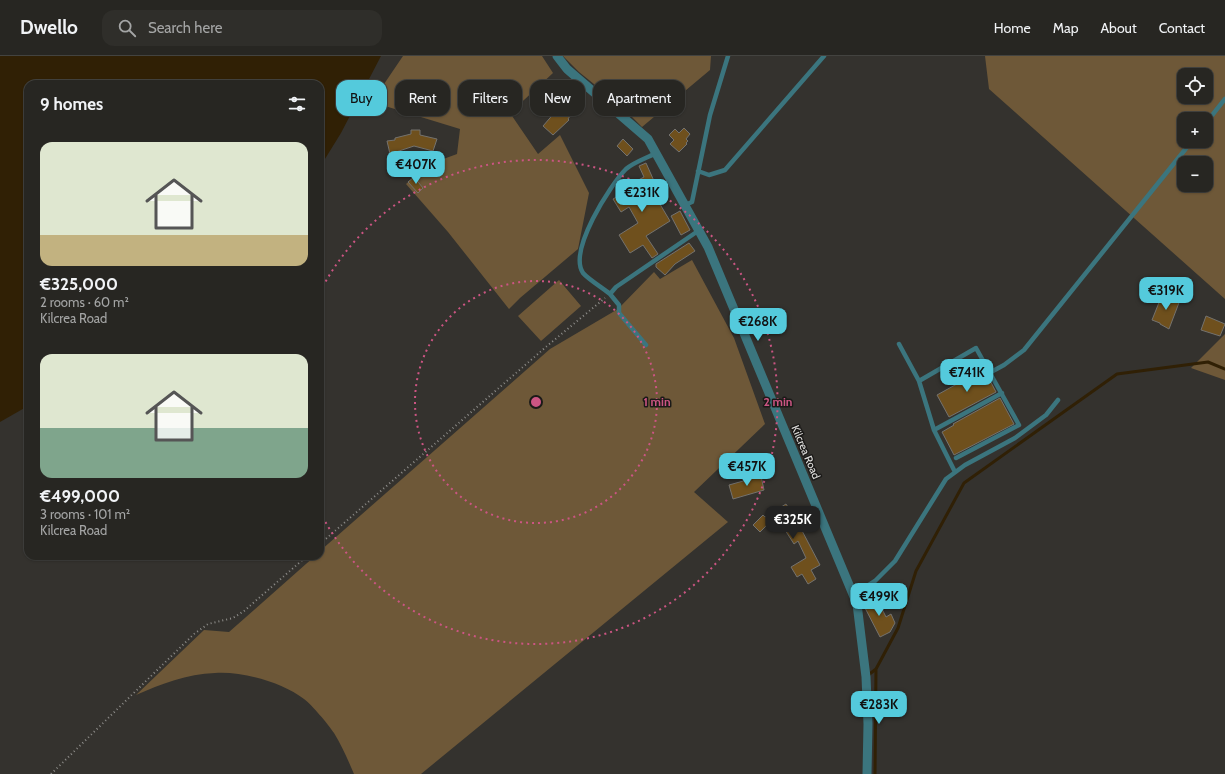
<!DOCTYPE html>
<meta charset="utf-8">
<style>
:root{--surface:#272622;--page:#2f2e2a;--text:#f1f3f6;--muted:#a4a5a5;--line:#434340;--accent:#54cadc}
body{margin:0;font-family:Cabin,sans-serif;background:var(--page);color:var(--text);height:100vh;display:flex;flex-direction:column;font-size:15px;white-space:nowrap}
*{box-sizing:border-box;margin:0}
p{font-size:13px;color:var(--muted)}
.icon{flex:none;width:22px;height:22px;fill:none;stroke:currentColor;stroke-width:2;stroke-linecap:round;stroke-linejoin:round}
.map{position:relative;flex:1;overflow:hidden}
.panel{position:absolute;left:24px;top:24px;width:300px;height:480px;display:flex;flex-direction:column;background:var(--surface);border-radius:12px;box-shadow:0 1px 3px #0004,0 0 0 1px var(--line)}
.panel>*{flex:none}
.guide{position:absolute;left:336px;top:24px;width:380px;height:36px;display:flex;gap:8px}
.fabs{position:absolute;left:1177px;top:12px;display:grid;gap:8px}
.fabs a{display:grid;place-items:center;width:36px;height:36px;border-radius:8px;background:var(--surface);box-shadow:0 1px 3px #0004,0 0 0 1px var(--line);font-size:20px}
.price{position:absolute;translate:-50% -34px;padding:0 9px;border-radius:8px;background:var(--accent);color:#111;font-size:13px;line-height:26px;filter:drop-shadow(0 1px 2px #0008)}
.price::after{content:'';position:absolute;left:50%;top:24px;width:12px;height:9px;margin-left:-6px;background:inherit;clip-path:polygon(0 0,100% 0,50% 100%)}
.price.selected{background:#222;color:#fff}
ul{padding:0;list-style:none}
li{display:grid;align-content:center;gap:8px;height:212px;padding:0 16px}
li span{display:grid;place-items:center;height:124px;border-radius:12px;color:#555}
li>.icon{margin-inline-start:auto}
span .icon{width:72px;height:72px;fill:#fffc;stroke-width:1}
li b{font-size:17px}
h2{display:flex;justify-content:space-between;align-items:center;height:48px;padding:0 16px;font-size:17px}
.tag{padding:0 14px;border-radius:12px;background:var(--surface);box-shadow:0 1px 3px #0004,0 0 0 1px var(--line);font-size:14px;line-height:36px}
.tag.selected{background:var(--accent);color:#111}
header{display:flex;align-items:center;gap:24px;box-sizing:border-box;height:56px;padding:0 20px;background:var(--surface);border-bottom:1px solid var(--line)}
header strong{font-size:19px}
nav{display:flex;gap:22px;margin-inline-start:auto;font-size:14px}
.search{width:280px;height:36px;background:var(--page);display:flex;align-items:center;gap:10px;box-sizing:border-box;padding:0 14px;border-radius:12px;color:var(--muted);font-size:15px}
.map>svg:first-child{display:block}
</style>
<header>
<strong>Dwello</strong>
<div class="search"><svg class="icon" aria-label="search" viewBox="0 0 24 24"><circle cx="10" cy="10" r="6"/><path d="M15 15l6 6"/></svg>Search here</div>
<nav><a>Home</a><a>Map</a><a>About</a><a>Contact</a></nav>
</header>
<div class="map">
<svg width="1225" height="718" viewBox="0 0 1225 718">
<rect width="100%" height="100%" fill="#34322e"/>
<path fill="#6e5838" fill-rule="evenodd" d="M403 0H542L553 17 510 57 538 98 560 79 589 137 578 193 520 242 509 253 448 176 406 128 427 109 457 98 460 73 385 50 382 31Z
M563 0H711L710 14 642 71 620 49 579 16Z
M985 0H1225V243L989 33ZM1184 19H1206V41H1184ZM1184 63H1206V85H1184ZM1184 107H1206V129H1184Z
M692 204 734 282 765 368 694 436 728 466 421 718H354C348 704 342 690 334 677 328 668 312 649 304 643 282 626 242 615 215 617 187 618 161 628 136 639L204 574 229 576 315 500H320V495L550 293 618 253 654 216 660 223Z
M559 224 581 250 541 285 518 260Z
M1225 278V324L1191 312Z"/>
<path fill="#302005" d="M0 0H381L341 77 320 111V28H28V350L0 366Z"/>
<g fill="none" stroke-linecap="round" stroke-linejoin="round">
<path stroke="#302005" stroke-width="3" d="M867 620 876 613 898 572 916 515 964 427 1117 318 1208 306 1225 313
M875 718 876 613"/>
</g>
<path fill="#6f501d" stroke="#74726e" d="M562 52 570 60 568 63 569 64 553 79 543 70 556 55 557 56Z
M684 72 690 78 686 83 688 85 686 87 687 88 679 96 670 88 674 84 669 79 675 73 679 77Z
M411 74H420V79L437 83 433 95 414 90 390 98 387 85 395 84V82L411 78Z
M623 83 633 93 627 100 617 90Z
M646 107 654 125 648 128 670 165 646 180 658 198 652 202 643 189 630 197 619 179 638 167 629 151 621 156 613 143 631 133 629 129 644 121 639 110Z
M414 121 423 132 418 137 408 126Z
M680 155 690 174 681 179 671 160Z
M689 187 695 195 675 208 665 219 656 211V208Z
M1166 239 1180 244 1169 273 1160 268V267L1152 264 1160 244 1164 246Z
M1206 260 1225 268 1220 280 1201 274Z
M984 313 996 336 949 361 937 339Z
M1000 342 1014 368 954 399 942 376 954 369 953 368Z
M761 420 764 434 733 443 729 429Z
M786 448 793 459 795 458 801 468 799 469 820 509 811 514 816 523 808 528 802 518 797 521 791 511 806 502 798 485 794 488 776 460 760 476 753 469 763 459 765 461Z
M876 541 886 561 891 558 895 567 890 576 880 581 863 548Z"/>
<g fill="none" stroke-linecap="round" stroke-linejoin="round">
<path stroke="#8f8e8b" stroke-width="2" stroke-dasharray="1 3" stroke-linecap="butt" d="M320 488 547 290 605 242
M51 718 194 578 208 568 233 562 244 555 307 500"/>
<path stroke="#3b757e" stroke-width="4.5" d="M1206 67 1225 43
M656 97C647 102 634 106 626 113 610 129 568 195 583 217 588 223 604 233 610 238L616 231 698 175
M698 115 709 119 725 114 824 0
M685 149 692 146 710 59 728 0
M610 238 619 249V257L646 289
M899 288 919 325 934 374 955 416
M991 316 1004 309 1024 294 1192 85
M919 325 976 292 1019 369 956 402
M934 374 1002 337
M853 539 875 525 895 505 946 423 965 409 1015 382 1046 359 1058 344"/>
<path stroke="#3b757e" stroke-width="9" d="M557 0 567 13 648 83 708 191 857 548 866 621 868 668 867 718"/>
</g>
<g fill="none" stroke="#cc5583" stroke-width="2" stroke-dasharray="2 4">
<circle cx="536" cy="346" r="121"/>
<path d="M320 236A242 242 0 1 1 320 456"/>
</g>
<g text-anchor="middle" stroke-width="3" stroke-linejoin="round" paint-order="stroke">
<g font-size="11" fill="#e3e2e0" stroke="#1b1a18">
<text transform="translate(806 396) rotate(67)" y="4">Kilcrea Road</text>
</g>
</g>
<circle cx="536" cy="346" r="6" fill="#cc5583" stroke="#1b1a18" stroke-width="2"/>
<g font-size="12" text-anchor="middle" font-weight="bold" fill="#cc5583" stroke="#1b1a18" stroke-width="3" stroke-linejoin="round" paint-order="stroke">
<text x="657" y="350">1 min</text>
<text x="778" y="350">2 min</text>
</g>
</svg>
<div class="fabs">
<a><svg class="icon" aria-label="locate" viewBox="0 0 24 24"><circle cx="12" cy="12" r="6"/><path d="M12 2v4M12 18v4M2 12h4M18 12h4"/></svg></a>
<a>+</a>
<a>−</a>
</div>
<b class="price" style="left:416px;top:129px">€407K</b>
<b class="price" style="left:642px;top:157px">€231K</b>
<b class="price" style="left:1166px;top:255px">€319K</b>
<b class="price" style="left:758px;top:286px">€268K</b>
<b class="price" style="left:967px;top:337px">€741K</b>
<b class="price" style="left:747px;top:431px">€457K</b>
<b class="price selected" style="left:793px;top:484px">€325K</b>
<b class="price" style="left:879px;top:561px">€499K</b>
<b class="price" style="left:879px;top:669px">€283K</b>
<div class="guide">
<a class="tag selected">Buy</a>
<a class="tag">Rent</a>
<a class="tag">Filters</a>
<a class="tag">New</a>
<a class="tag">Apartment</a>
</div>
<section class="panel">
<h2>9 homes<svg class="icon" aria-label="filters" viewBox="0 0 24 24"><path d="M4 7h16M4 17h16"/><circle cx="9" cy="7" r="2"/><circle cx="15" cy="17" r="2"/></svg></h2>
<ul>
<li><span style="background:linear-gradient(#dfe7d0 75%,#c2b280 0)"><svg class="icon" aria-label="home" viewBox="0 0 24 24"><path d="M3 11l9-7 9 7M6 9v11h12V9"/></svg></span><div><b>€325,000</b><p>2 rooms · 60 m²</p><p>Kilcrea Road</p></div></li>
<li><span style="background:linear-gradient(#dfe7d0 60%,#7fa58c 0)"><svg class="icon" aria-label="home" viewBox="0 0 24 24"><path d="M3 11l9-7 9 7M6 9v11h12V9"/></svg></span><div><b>€499,000</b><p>3 rooms · 101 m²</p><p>Kilcrea Road</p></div></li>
</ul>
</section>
</div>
